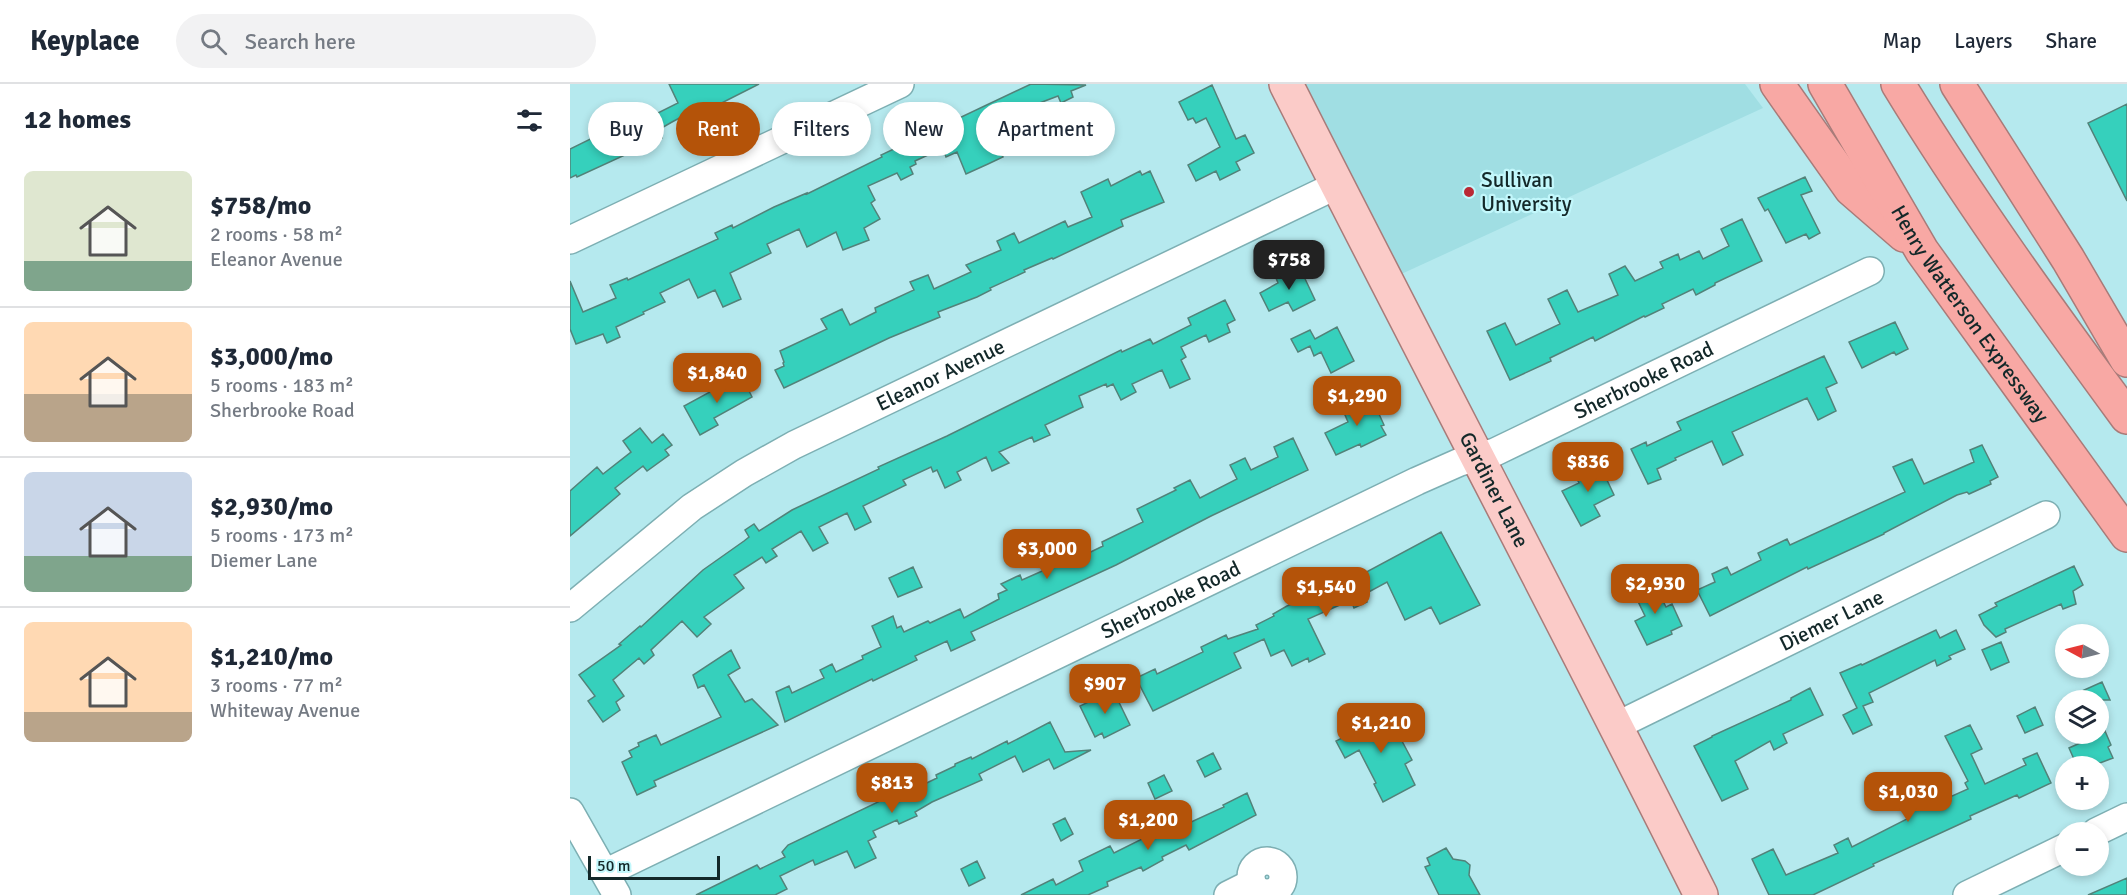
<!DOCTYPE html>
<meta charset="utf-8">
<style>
:root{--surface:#fff;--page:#f2f2f3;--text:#1f2937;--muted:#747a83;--line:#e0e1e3;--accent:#b45309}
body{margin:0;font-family:Signika,sans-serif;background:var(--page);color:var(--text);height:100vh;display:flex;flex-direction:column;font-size:22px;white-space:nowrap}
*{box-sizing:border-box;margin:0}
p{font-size:20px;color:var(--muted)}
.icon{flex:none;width:33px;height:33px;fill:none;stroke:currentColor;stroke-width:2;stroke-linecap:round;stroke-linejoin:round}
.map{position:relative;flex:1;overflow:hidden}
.drawer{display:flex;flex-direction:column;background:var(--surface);width:570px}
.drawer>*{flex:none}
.hud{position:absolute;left:18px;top:18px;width:570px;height:54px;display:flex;gap:12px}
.needle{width:39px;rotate:277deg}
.buttons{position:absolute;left:1485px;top:540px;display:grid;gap:12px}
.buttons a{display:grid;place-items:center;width:54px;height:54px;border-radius:50%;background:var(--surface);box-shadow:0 3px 9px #0003;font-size:30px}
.scale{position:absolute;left:18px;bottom:15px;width:132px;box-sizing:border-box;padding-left:6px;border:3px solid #132829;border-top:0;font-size:16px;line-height:21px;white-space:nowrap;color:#132829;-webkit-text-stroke:4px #c2f7fb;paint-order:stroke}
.price{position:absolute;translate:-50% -51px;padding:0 14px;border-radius:12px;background:var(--accent);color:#fff;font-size:20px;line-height:39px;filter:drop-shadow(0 2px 3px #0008)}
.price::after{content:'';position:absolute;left:50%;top:36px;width:18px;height:14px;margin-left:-9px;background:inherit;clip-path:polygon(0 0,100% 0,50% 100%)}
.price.on{background:#222;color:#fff}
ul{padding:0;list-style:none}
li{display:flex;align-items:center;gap:18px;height:150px;padding:0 24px}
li+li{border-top:2px solid var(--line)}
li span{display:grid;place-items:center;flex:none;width:168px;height:120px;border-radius:9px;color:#555}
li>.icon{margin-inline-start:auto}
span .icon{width:72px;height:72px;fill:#fffc;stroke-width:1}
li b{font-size:26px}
h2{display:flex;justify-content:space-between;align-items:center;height:72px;padding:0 24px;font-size:26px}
.chip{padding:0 21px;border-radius:27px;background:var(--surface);box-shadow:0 3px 9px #0003;font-size:21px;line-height:54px}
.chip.on{background:var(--accent);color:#fff}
header{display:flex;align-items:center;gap:36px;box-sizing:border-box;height:84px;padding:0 30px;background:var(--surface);border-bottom:2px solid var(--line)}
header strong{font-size:28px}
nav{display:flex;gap:33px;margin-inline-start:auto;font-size:21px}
.search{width:420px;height:54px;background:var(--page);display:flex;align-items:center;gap:15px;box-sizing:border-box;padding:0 21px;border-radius:33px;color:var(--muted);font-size:22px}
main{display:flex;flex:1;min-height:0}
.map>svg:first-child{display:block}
</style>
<header>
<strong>Keyplace</strong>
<div class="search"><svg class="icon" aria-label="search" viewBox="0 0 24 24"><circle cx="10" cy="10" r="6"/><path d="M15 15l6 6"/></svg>Search here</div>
<nav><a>Map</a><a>Layers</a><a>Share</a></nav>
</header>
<main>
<section class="drawer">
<h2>12 homes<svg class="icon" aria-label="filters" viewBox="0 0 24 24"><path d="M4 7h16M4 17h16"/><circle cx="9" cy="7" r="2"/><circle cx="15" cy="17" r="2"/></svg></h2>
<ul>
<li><span style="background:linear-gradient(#dfe7d0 75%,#7fa58c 0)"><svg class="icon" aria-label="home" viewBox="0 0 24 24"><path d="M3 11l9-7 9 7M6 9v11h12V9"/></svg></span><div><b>$758/mo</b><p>2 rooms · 58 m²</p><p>Eleanor Avenue</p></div></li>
<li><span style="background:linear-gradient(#ffd9b3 60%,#b9a48a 0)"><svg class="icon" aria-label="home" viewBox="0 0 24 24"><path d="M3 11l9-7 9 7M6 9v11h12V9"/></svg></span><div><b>$3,000/mo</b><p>5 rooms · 183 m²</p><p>Sherbrooke Road</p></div></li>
<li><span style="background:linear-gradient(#c9d6e8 70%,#7fa58c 0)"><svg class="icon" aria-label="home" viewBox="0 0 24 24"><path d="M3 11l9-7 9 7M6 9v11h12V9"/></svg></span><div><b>$2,930/mo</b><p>5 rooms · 173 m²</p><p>Diemer Lane</p></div></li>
<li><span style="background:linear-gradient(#ffd9b3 75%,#b9a48a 0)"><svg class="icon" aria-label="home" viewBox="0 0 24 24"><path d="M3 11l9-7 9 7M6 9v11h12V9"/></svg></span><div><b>$1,210/mo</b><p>3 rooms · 77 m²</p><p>Whiteway Avenue</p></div></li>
</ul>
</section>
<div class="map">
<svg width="1557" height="811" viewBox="0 0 1557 811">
<rect width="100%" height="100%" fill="#b5e9ee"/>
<path fill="#a0dee3" d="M736 0H1175L1193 24 827 192Z"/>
<path fill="#36d0bc" stroke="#528279" stroke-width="1.5" d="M99 0H189L118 36 115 31 102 38 88 46 92 54 7 93 6 91 0 94V65L45 43 37 27 54 19 60 32 78 24 82 32 108 19Z
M461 0 516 1 501 7 503 13 491 19 488 12 451 26 453 30 419 44 433 73 418 80 396 90 387 68 376 73 373 64 345 77 346 80 340 83 343 90 331 96 327 89 298 102 305 116 301 119 310 135 294 144 299 156 273 166 266 148 237 163 229 145 197 160 201 169 160 189 171 215 153 223 145 206 128 214 119 195 90 209 95 218 73 228 74 230 46 243 50 253 37 259 33 250 6 260 0 245V197L13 228 46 214 40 201 57 194 58 196 148 155 145 149 162 141 163 144 204 123 237 109V110L312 73 311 71Z
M642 1 666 55 675 51 684 69 666 78 670 86 650 96 646 87 626 97 618 81 650 63 636 34 626 39 623 34 618 36 609 18Z
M1557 20V117L1518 39Z
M570 87 572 91 580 87 594 118 551 136 553 142 483 175 482 174 454 186 455 188 420 204 421 206 407 213 368 228 370 233 319 254 214 304 205 286 214 282 213 279 214 278 210 267 257 245 251 235 272 225 280 241 306 228 305 224 344 206 340 198 358 191 364 205 401 188 396 181 431 166 427 157 444 149 449 159 495 137 498 143 522 133 511 108 538 95 541 102Z
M1235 93 1242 107 1231 111 1250 149 1239 155 1236 150 1216 159 1198 125 1195 127 1188 114Z
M1172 135 1192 177 1145 199V201L1126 211 1123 205 1092 220 1094 224 1075 233 1074 232 1025 257 1023 253 980 274 981 277 940 296 917 247 935 239 946 261 990 240 978 215 997 206 1008 228 1048 211 1039 190 1055 182 1065 197 1093 184 1090 178 1108 170 1110 176 1129 167 1133 175 1159 162 1151 145Z
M729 182 745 216 723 227 718 218 699 227 690 209 708 199 706 194Z
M655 216 665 236 657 240 660 248 639 258 636 251 611 263 616 273 611 276 620 295 600 304 592 286 562 300 566 308 551 316 543 300 537 303 536 300 509 312 513 323 475 341 480 351 464 358 462 353 429 368 439 379 422 387 416 373 387 388 391 396 375 404 367 386 363 388 361 383 333 396 336 401 293 422 301 438 285 446 277 429 249 443 258 459 243 467 231 447 202 465 207 472 196 479 192 473 164 491 174 504 134 533 141 540 127 553 112 537 81 566 84 571 74 580 69 574 43 596 54 612 46 618 50 626 33 638 18 617 25 612 9 591 51 561 49 560 70 542 71 543 133 486 174 457 179 453 175 446 184 440 189 447 222 426 309 385 308 383 377 352 551 266 552 268 580 255 583 260 621 241 618 234Z
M1325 238 1338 265 1326 271 1324 268 1292 284 1279 258Z
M767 243 784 277 761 289 751 268 744 272 740 262 728 268 721 255 740 246 745 255Z
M1254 272 1267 299 1256 304 1266 327 1248 336 1237 314 1162 348 1173 371 1153 381 1142 357 1105 374 1106 376 1087 385 1091 395 1078 400 1061 365 1076 358 1077 362 1111 346 1107 338Z
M171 291 182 313 144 334 148 341 130 351 114 322Z
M797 312 801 321 804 319 814 341 811 342 816 351 791 363 790 360 766 371 755 349 778 338 772 324Z
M70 344 82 359 93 350 102 361 95 366 99 371 77 387 73 382 45 404 50 410 0 452V407L27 383 33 390 61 368 53 357Z
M723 354 738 386 641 432 546 481 401 548 405 556 381 567 377 557 345 572 347 576 303 597 302 595 215 638 206 608 219 602 222 609 254 594 250 586 262 580 266 588 293 575 292 572 311 563 302 542 323 532 327 544 331 542 334 548 358 537 360 539 390 525 394 534 429 515 428 510 437 506 431 500 450 491 452 496 479 484 478 481 495 473 498 479 533 462 532 458 573 438 567 425 606 406 604 404 620 396 630 414 667 395 660 381 675 374 681 386 708 373 704 363Z
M1412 361 1428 393 1420 397 1421 400 1399 410 1397 408 1387 411 1314 449V450L1238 485 1237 483 1140 532 1127 506 1145 498 1142 490 1157 483 1161 491 1191 476 1188 469 1217 455 1220 461 1335 408 1323 383 1342 375 1354 400 1404 378 1400 366Z
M1028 377 1044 411 1024 421 1030 432 1011 442 992 407 1009 399 1004 389Z
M871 448 910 521 870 540 861 523 835 536 817 498 793 511 797 518 784 524 781 516 738 535 755 570 739 578 738 574 722 582 714 566 701 572 694 555 664 569 671 584 583 627 566 594 585 585 587 590 633 568 631 563 656 551 658 555 688 545 686 541 704 532 703 530 717 522 765 501 764 499 789 487 791 491Z
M1504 482 1513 501 1503 507 1506 520 1493 525 1491 520 1435 545 1436 548 1426 553 1414 541 1409 531 1427 522 1425 519Z
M343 483 352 503 328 513 319 494Z
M1083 497 1096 523 1102 520 1112 542 1101 547 1102 550 1077 561 1065 537 1075 532 1063 507Z
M1366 546 1370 554 1386 546 1395 565 1379 572 1381 575 1367 582 1365 576 1299 609 1303 618 1293 622 1302 641 1283 650 1273 631 1287 624 1270 589 1291 580 1292 581Z
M1431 558 1439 578 1421 586 1412 566Z
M161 566 170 584 158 591 175 618 182 615 208 641 84 697 86 702 67 711 52 678 62 673 59 667 69 662 68 659 86 651 91 661 151 633 134 601 128 604 123 591Z
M1532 598 1540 616H1492Z
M1240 604 1253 631 1213 650 1217 659 1204 666 1200 657 1165 677 1178 705 1152 717 1124 662 1142 653V652L1221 616V614Z
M543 606 560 641 534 654 532 649 525 653 510 622Z
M1465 623 1473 641 1455 649 1447 632Z
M815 625 842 676 835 680 845 701 813 718 804 700 806 699 789 666 775 674 766 657 794 643 790 637Z
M480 638 495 668 521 666 484 685 479 675 453 688 445 672 409 690 412 696 362 718 345 728 347 732 329 740 327 736 303 747 306 753 298 757 306 774 285 784 277 767 245 781 243 776 210 792 217 805 205 811H126L187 781 190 785 215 773 212 768 218 761 335 705 336 709 367 694 366 691 385 682V680L401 673 402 675 437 657 438 660Z
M1400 641 1412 665 1401 670 1415 700 1456 681 1453 675 1467 669 1481 699 1449 714 1447 711 1400 732 1401 735 1303 780 1304 782 1243 811H1199L1182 775 1203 765 1216 791 1268 769 1264 761 1278 754 1282 763 1339 734 1330 715 1354 704 1362 721 1398 705 1395 699 1398 697 1375 652Z
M1535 647 1541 661 1538 663 1543 674 1522 682H1507L1499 664 1519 655 1517 650H1531Z
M643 669 651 685 635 693 627 677Z
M594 691 602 707 585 715 578 699Z
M677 709 686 731 619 766 616 761 592 773 593 776 573 787 571 783 537 798 538 802 518 811H451L483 795 486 801 513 787 509 777 540 762 544 769 584 749 585 752 594 749 595 750 654 723 653 721Z
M495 734 503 750 491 757 483 740Z
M876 764 883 775 895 777 900 781 899 791 910 811H869L855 783 860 781 857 774Z
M407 777 415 794 399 802 391 785Z
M1557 794V811H1518Z"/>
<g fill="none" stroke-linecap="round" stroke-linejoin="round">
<g stroke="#7dafb3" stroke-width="30">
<g id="minor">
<path d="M0 156 330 0"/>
<path id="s1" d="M0 524 122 423 174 389 224 361 767 101"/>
<path id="s2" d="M1046 642 1476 431"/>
<path d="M0 728 47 811"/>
<path d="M1526 748 1557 733"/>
<circle cx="697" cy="793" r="16"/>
<path id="s3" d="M35 789 847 397 890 378 925 368 1300 187"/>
<path d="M658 811 682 799"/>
<path d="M1397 811 1496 763"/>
</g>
</g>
<g stroke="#a87b79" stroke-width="36">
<g id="major">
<path id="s4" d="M716 0C853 271 995 539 1131 811"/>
</g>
</g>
<g stroke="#a87b79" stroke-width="36">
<g id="highway">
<path d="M1207 0 1281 105 1334 151"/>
<path id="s5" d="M1255 0 1352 167 1557 451"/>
<path d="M1328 0C1398 115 1477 224 1557 333"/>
<path d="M1387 0 1498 175 1557 276"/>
</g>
</g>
<use href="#minor" stroke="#fff" stroke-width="27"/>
<use href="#major" stroke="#fbcbc8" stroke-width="33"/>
<use href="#highway" stroke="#f8a8a4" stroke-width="33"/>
</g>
<circle fill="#ba2935" stroke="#c2f7fb" stroke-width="2" cx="899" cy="108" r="6"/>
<g text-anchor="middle" stroke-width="4.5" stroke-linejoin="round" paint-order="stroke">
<g font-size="21" fill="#132829" stroke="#c2f7fb" text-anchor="start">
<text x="911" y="103">Sullivan<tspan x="911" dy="24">University</tspan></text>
</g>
<g font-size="21" fill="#132829" stroke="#c2f7fb">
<text dy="7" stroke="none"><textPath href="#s5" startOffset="272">Henry Watterson Expressway</textPath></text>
<text dy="7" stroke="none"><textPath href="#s1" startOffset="440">Eleanor Avenue</textPath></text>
<text dy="7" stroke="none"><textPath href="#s3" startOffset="1150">Sherbrooke Road</textPath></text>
<text dy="7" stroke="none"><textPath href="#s4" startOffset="456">Gardiner Lane</textPath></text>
<text dy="7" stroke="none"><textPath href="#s3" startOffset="628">Sherbrooke Road</textPath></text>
<text dy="7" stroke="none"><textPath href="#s2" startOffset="240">Diemer Lane</textPath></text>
</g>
</g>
</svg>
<div class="buttons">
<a><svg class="needle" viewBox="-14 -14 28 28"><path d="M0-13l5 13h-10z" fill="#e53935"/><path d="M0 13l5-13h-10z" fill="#747a83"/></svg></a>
<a><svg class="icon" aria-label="layers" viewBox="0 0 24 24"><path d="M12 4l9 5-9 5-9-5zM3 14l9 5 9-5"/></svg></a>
<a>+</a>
<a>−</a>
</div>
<div class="scale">50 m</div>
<b class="price on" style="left:719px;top:207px">$758</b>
<b class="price" style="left:147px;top:320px">$1,840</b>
<b class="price" style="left:787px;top:343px">$1,290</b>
<b class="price" style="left:1018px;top:409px">$836</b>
<b class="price" style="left:477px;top:496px">$3,000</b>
<b class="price" style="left:1085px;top:531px">$2,930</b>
<b class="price" style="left:756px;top:534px">$1,540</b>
<b class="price" style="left:535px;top:631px">$907</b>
<b class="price" style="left:811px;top:670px">$1,210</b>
<b class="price" style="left:322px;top:730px">$813</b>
<b class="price" style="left:1338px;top:739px">$1,030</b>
<b class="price" style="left:578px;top:767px">$1,200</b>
<div class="hud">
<a class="chip">Buy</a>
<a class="chip on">Rent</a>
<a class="chip">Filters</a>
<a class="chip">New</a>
<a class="chip">Apartment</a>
</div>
</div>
</main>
